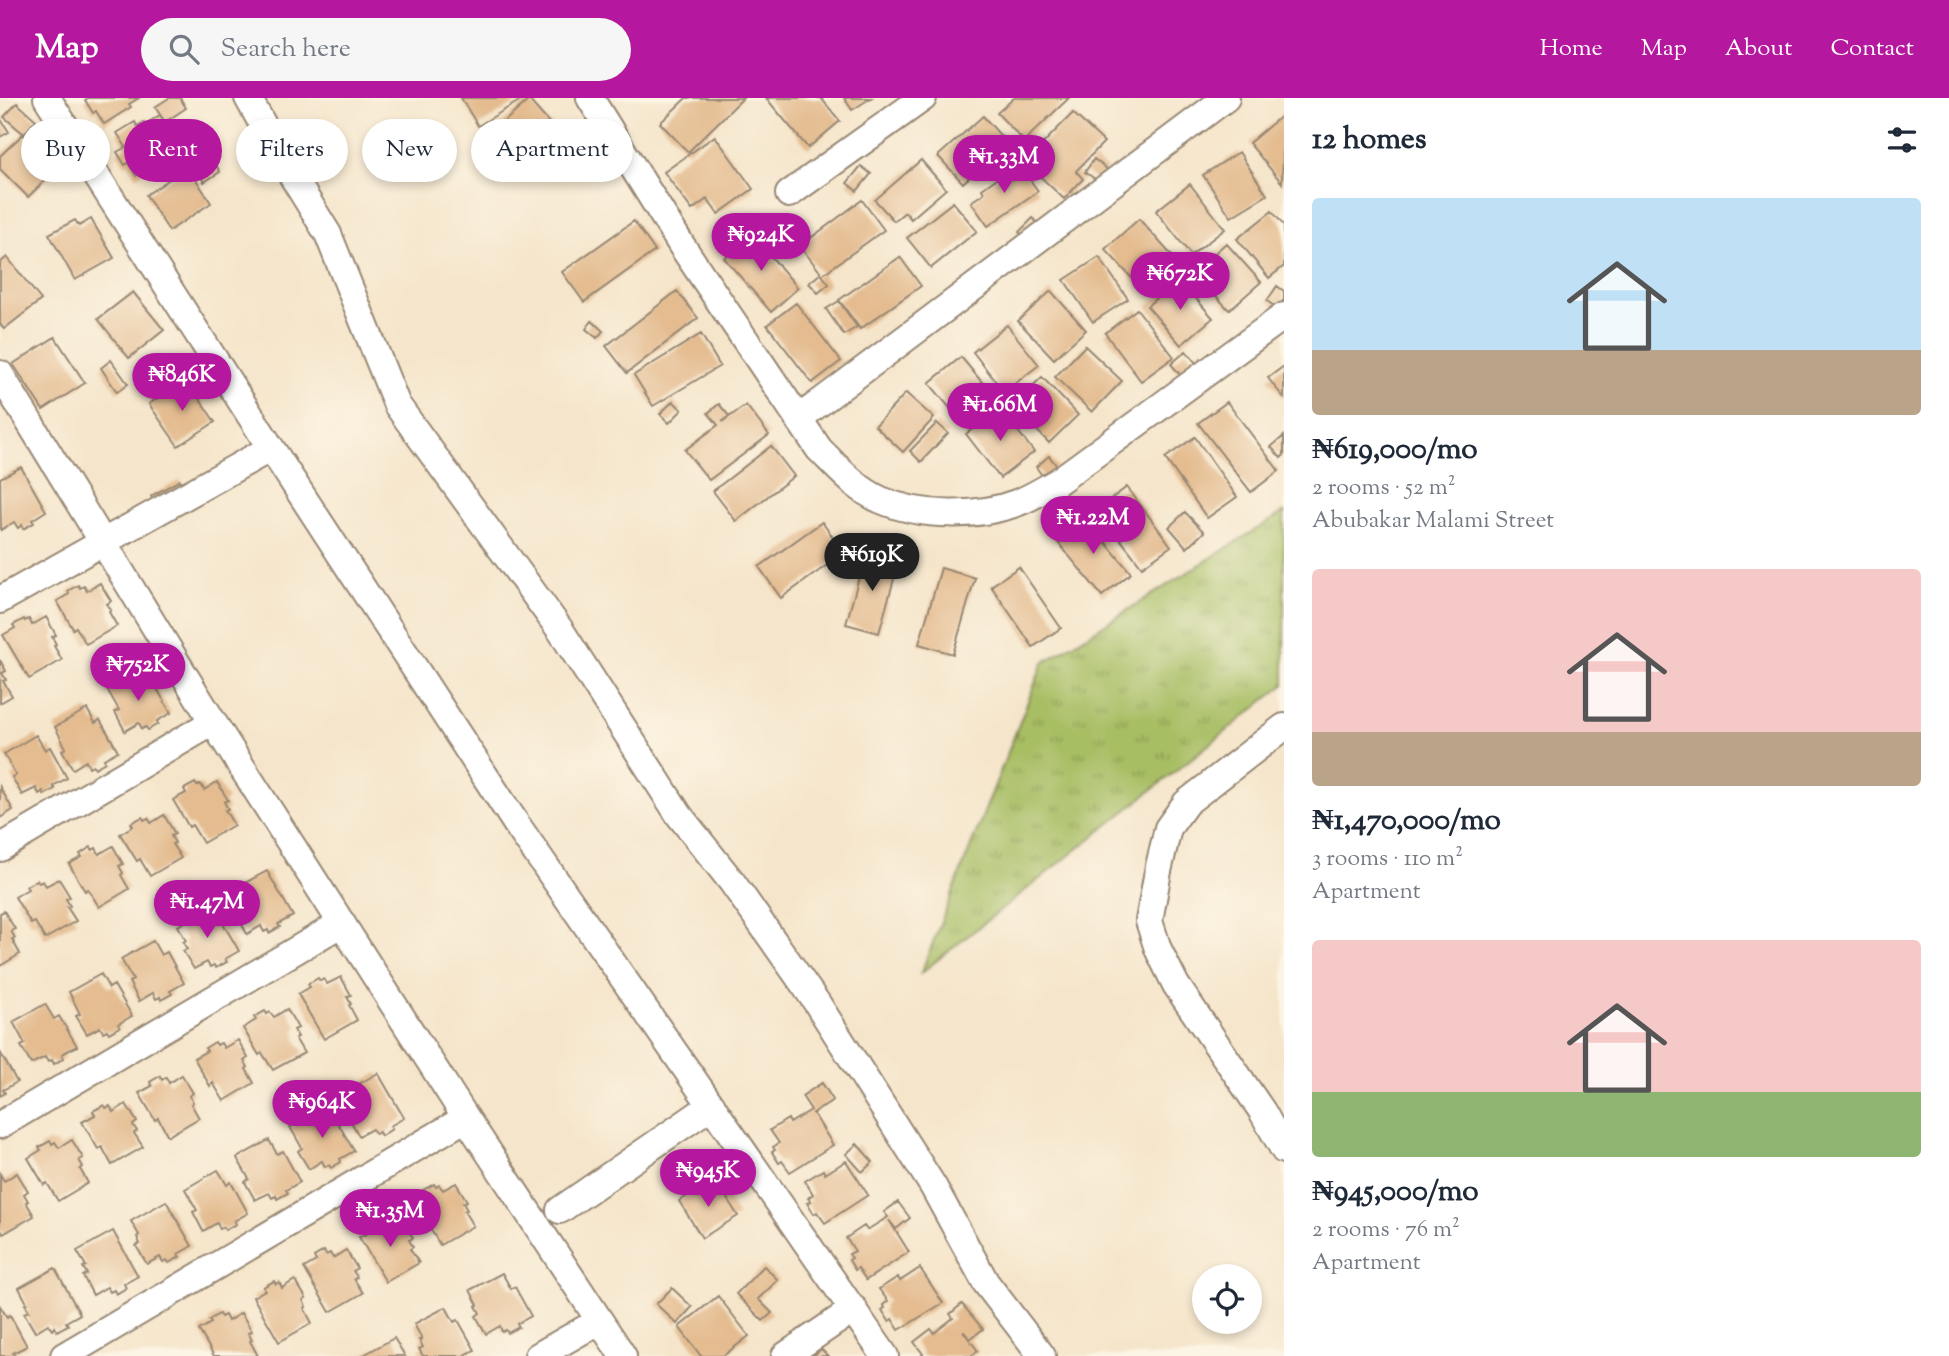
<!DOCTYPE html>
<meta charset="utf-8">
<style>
:root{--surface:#fff;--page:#f6f6f7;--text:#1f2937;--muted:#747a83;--accent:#b5179e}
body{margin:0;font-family:"Sorts Mill Goudy",serif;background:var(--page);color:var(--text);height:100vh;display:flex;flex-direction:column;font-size:26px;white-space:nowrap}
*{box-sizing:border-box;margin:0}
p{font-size:23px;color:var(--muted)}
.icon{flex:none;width:38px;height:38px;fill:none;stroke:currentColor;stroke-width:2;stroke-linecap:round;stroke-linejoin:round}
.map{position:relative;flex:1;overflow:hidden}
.details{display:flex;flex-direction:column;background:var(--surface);width:665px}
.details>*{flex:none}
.top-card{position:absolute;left:21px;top:21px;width:665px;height:63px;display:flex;gap:14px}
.tools{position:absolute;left:1192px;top:1166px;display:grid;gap:14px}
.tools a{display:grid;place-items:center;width:70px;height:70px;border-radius:50%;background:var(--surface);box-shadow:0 4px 10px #0003;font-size:35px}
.price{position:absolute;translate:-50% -60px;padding:0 16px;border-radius:24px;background:var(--accent);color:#fff;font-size:23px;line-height:46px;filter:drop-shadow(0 2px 4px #0008)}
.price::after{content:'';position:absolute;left:50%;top:42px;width:21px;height:16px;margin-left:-10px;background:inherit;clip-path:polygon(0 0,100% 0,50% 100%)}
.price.selected{background:#222;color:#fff}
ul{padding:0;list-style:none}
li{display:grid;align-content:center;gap:14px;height:371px;padding:0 28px}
li span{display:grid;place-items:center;height:217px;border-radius:7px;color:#555}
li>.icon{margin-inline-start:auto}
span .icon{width:126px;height:126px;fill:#fffc;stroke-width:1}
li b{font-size:30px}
h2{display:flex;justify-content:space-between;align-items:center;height:84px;padding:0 28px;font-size:30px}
.tag{padding:0 24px;border-radius:32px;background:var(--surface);box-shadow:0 4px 10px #0003;font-size:24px;line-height:63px}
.tag.selected{background:var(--accent);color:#fff}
header{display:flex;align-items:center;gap:42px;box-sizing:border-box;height:98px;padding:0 35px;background:var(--accent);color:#fff}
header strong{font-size:33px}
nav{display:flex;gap:38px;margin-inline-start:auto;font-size:24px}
.search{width:490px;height:63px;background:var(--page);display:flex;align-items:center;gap:18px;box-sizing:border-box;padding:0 24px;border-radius:38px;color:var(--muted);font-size:26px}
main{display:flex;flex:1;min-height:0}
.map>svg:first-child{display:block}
</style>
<header>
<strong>Map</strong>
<div class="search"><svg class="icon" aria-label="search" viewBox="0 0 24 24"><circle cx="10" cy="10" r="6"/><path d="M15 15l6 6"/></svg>Search here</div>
<nav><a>Home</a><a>Map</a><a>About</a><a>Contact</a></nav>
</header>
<main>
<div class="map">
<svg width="1284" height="1258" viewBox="0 0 1284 1258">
<defs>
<pattern id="grass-tufts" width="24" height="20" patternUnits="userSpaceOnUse" patternTransform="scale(1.75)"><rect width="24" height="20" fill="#a7be63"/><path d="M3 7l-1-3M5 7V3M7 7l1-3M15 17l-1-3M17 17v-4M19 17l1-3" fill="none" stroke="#899b51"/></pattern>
</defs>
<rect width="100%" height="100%" fill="#fcf5e5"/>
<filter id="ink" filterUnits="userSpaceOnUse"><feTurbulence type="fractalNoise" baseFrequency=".0143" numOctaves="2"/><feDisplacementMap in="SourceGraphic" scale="14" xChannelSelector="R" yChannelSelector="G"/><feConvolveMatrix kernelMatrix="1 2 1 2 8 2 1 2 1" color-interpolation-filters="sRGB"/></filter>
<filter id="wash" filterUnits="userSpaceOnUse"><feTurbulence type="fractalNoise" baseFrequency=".00686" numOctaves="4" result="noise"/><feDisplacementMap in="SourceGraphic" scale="28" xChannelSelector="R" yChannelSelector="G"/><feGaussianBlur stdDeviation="1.57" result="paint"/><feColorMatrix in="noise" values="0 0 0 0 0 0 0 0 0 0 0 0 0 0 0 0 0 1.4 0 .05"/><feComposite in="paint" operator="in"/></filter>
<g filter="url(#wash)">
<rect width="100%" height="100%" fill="#f5e5ca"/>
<path fill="url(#grass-tufts)" stroke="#717440" stroke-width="2" d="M1284 414V587L921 875 1043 565Z"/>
<g id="blocks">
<path fill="#e4bc90" d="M88 0H139L129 6 131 9 104 26 96 13 93 15 85 2Z
M169 0H180L186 10 165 24 155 9Z
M461 0H524L478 28Z
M686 0H743L688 54 660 25Z
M766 0H821L840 23 808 50Z
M844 0H871L852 12Z
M1014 0H1069L1024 43 997 15Z
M529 2 558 35 519 69 490 36Z
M17 5 36 22 24 36 4 19Z
M1073 15 1104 44 1076 73 1083 81 1064 101 1025 64Z
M160 17 179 48 161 58 163 62 136 78 128 65 125 67 117 54 126 49 117 35 135 24 137 28 144 24 146 26Z
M983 18 1007 45 963 85 938 58Z
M1281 18 1284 21 1282 85 1249 45Z
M0 20 9 34 0 39Z
M23 36 57 71 28 99 0 71V58Z
M715 38 753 91 718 116 707 101 692 112 664 74Z
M203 44 220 74 204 84 186 54Z
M1239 54 1267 97 1231 119 1203 77Z
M1094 61 1107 71 1098 83 1085 74Z
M921 62 946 91 911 121 905 114 894 123 875 102Z
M1018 65 1038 93 988 128 971 104 984 95 982 91Z
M861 68 871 76 857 93 847 85Z
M188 69 211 105 169 133 146 97Z
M1190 86 1225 131 1191 157 1156 113Z
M862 102 884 132 822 177 829 186 818 195 809 185 821 175 800 148Z
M953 104 977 133 931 170 907 140Z
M1272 113 1284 128V168L1269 180 1237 141Z
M1033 120 1041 129 1026 142 1019 134Z
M91 121 114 160 75 182 49 136 75 122 79 128Z
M1139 121 1174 160 1141 190 1105 151Z
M634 123 655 153 584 204 562 174Z
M752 136 798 190 771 214 724 160Z
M1226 145 1261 184 1229 212 1194 174Z
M7 159 41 202 4 231 0 226V165Z
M900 159 921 188 860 231 839 202Z
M1099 159 1128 201 1093 224 1064 182Z
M1179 181 1213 220 1181 247 1147 208Z
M1277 188 1284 193V201L1278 211 1267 203Z
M677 193 698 220 627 275 606 248Z
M1051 193 1086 232 1054 261 1018 223Z
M133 194 164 232 129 260 98 221Z
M839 203 857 229 844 237 826 211Z
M796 205 841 263 812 285 767 227Z
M1137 211 1174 259 1141 283 1105 235Z
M592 223 603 233 597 240 586 231Z
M1007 227 1039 267 1004 294 973 254Z
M701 236 720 268 653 308 634 277Z
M55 239 85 285 43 312 13 266Z
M1085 248 1122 283 1092 314 1055 279Z
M1186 253 1197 266 1182 279 1171 266Z
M961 259 996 301 964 327 929 285Z
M111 262 128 286 117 294 101 270Z
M1284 268V300L1268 280Z
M1042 279 1078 317 1049 345 1013 307Z
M186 281 215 324 178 348 149 306Z
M906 295 934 320 903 354 875 328Z
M673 303 682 312 669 325 660 316Z
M1227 304 1279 373 1251 394 1198 325Z
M719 306 729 318 722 324 746 307 769 337 709 382 685 352 718 327 708 315Z
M1000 310 1034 354 1000 380 966 336Z
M937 325 948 335 921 364 910 353Z
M1284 338V357L1281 360 1271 349Z
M1195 339 1237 399 1207 420 1165 360Z
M771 348 794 378 736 423 713 393Z
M1049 358 1058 369 1044 380 1036 369Z
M21 369 46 413 32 422 34 425 23 431 22 427 18 430 14 424 1 432 0 380Z
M180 382 186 391 157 408 151 398Z
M1127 389 1171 448 1142 469 1097 411Z
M1185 414 1204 434 1187 450 1169 429Z
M1084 418 1131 475 1102 498 1055 441Z
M822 424 844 455 781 500 759 469Z
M866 454 899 463 879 535 846 526Z
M1019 469 1061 530 1033 549 991 488Z
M941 470 975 480 953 556 919 546Z
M100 485 111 503 107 506 111 512 109 514 117 528 86 546 76 529 73 531 57 503 69 496 68 493 78 487 80 490 84 488 87 493Z
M46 519 56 537 52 539 56 546 54 548 62 562 29 581 3 537 15 530 13 527 24 521 25 523 29 521 32 527Z
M0 562 6 573 2 575 6 582 3 583 12 598 0 605Z
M140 573 148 587 153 584 171 615 157 623 158 626 148 632 146 629 142 631 139 625 125 633 115 614 119 612 107 591Z
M87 611 95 625 100 622 118 653 104 661 105 664 95 670 93 667 89 669 86 663 73 671 62 652 66 650 55 629Z
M36 637 45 652 50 649 67 680 53 688 55 691 44 697 43 693 39 696 36 690 22 697 12 679 16 677 4 656Z
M217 684 228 702 224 704 228 711 225 712 234 727 203 745 192 727 189 729 173 702 186 695 184 691 195 685 197 688 201 686 204 692Z
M0 689 13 712 0 720Z
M164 717 175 736 171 738 175 745 172 746 181 760 150 778 140 761 137 763 120 736 133 728 131 725 142 719 144 722 148 720 151 725Z
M113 748 123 766 119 768 123 775 121 777 129 791 99 809 88 791 85 793 69 766 82 759 80 756 91 749 92 752 96 750 99 756Z
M267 773 293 818 278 826 280 829 269 835 268 832 264 834 261 828 247 836 237 817 241 815 237 808 240 807 232 792Z
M59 781 70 799 66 801 70 808 67 809 76 823 45 841 35 824 31 826 15 799 28 791 26 788 37 782 39 785 43 783 46 788Z
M213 808 239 853 225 861 227 864 216 870 214 867 210 869 207 864 194 871 183 853 187 851 183 844 186 843 178 828Z
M4 813 15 831 11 833 15 840 12 841 20 856 0 868V815Z
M153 843 161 857 167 854 184 885 170 893 172 896 161 902 160 899 156 901 153 895 139 903 129 884 133 882 121 861Z
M101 876 109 890 114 887 132 918 118 926 120 929 109 935 107 932 103 934 100 929 87 936 76 918 80 916 69 894Z
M341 879 351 897 347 899 351 906 349 907 357 922 324 941 298 896 310 889 308 886 318 880 320 883 324 881 327 886Z
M45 906 54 921 59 918 77 948 62 956 64 960 54 966 52 962 48 964 45 959 31 966 21 948 25 946 13 924Z
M287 911 298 930 294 932 298 939 295 940 304 955 273 972 262 955 259 957 243 930 256 922 254 919 265 913 267 916 270 914 274 919Z
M238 942 248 960 244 963 248 969 246 971 254 985 224 1003 213 985 210 988 194 960 207 953 205 950 215 944 217 947 221 945 224 950Z
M0 954 17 984 3 992 5 995 0 998Z
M378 975 404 1020 390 1028 392 1031 381 1038 379 1034 376 1036 372 1031 359 1038 349 1020 353 1018 349 1011 351 1009 343 995Z
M182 977 193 995 189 998 193 1004 191 1006 199 1020 168 1038 158 1020 155 1022 139 995 152 988 150 984 160 978 162 982 166 979 169 985Z
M822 985 833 1002 813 1015 833 1047 790 1074 782 1063 779 1065 772 1054 775 1052 773 1049 779 1045 770 1032 788 1021 790 1025 811 1012 802 998Z
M126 1006 137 1024 133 1027 137 1033 134 1035 143 1049 112 1067 102 1049 98 1051 82 1024 95 1017 93 1013 104 1007 106 1010 110 1008 113 1014Z
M328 1008 354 1053 340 1061 341 1064 331 1070 329 1067 325 1069 322 1063 309 1071 298 1053 302 1050 290 1029Z
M72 1042 83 1060 79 1062 83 1069 80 1071 88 1085 58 1103 47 1085 44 1087 28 1060 41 1052 39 1049 50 1043 52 1046 55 1044 59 1050Z
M269 1042 277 1056 283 1053 300 1084 286 1092 288 1095 277 1101 276 1098 272 1100 269 1095 255 1102 245 1084 249 1081 237 1060Z
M857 1046 873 1064 862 1074 846 1056Z
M846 1063 868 1097 825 1125 817 1114 814 1116 807 1105 811 1103 808 1100 813 1096 805 1083 823 1072 825 1076Z
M218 1072 227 1087 231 1084 248 1115 234 1123 236 1126 225 1132 223 1129 220 1131 217 1125 203 1133 193 1114 197 1112 185 1091Z
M17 1075 28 1093 24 1096 28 1103 26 1104 34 1118 3 1136 0 1130V1076L4 1083Z
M715 1081 738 1118 702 1140 679 1103Z
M456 1085 467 1103 463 1105 467 1112 464 1113 473 1128 440 1147 413 1102 425 1095 423 1092 434 1086 436 1089 439 1087 443 1092Z
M166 1103 192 1148 178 1156 180 1159 169 1165 167 1162 163 1164 160 1159 147 1166 136 1148 140 1146 137 1139 139 1137 131 1123Z
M898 1104 910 1120 896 1131 889 1122 909 1154 866 1182 858 1170 855 1172 849 1162 852 1160 849 1156 855 1153 846 1140 864 1128 867 1132 888 1119 884 1114Z
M402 1122 413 1140 409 1142 413 1149 410 1151 419 1165 386 1184 359 1139 371 1133 369 1129 380 1123 382 1126 385 1124 389 1130Z
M113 1133 138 1178 124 1186 126 1190 116 1196 114 1192 110 1194 107 1189 93 1197 83 1178 87 1176 83 1169 86 1168 77 1153Z
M346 1152 357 1170 353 1173 357 1179 354 1181 363 1195 330 1214 304 1170 316 1163 314 1159 324 1153 326 1157 330 1155 333 1160Z
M764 1168 778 1182 758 1201 772 1215 763 1223 736 1196Z
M55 1170 80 1216 66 1224 68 1227 57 1233 55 1229 52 1232 48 1226 35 1234 24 1215 29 1213 25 1206 27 1205 19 1190Z
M920 1170 943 1205 899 1232 892 1221 889 1223 882 1212 885 1210 883 1207 888 1203 879 1191 898 1179 900 1183Z
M502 1175 511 1191 515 1189 531 1218 517 1226 519 1229 508 1235 506 1232 502 1234 500 1228 486 1236 476 1218 480 1215 476 1208 478 1207 470 1192Z
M295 1182 306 1200 303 1202 306 1209 304 1210 312 1225 279 1244 253 1199 265 1192 263 1189 274 1183 276 1186 279 1184 282 1190Z
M672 1190 692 1209 677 1226 656 1206Z
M718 1198 749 1238 723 1258H701L679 1229Z
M962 1206 983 1231 970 1241 963 1233 978 1253 971 1258H921L923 1256 914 1244 931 1231 934 1235 953 1220 950 1216Z
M0 1208 7 1219 10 1217 27 1248 13 1255 15 1258H0Z
M446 1209 454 1224 458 1222 475 1252 463 1258H423L419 1251 423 1249 419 1242 422 1241 414 1226Z
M241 1215 252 1233 248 1235 252 1242 250 1243 258 1258H214L199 1232 211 1225 209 1222 219 1216 221 1219 225 1217 228 1223Z
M394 1240 405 1258H362Z
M821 1251 828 1258H813Z"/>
</g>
</g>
<g filter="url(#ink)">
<use href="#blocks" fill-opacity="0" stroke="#988874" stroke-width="2"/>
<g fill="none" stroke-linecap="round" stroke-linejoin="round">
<g stroke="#988874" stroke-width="30">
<path id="minor" d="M47 0 271 350 517 727 885 1258
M248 0 283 63 328 136 397 307 561 533 679 717 732 784 817 905 933 1088 986 1185 1042 1258
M590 0 682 148 819 351C837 369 857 392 881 402 921 419 978 420 1019 404 1032 399 1045 391 1057 384L1284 218
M789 96 923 0
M0 276 213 624 466 1020 623 1258
M798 321 1226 0
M0 502 271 350
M1284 629 1186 705 1168 730 1158 773 1149 823 1158 851 1176 887 1262 1013 1284 1052
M0 750 213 624
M0 1027 342 825
M560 1112 712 1007
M64 1258 466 1020
M538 1258 599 1223
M785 1258 854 1211"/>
</g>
<use href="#minor" stroke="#fff" stroke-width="26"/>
</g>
</g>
</svg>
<div class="tools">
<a><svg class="icon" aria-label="locate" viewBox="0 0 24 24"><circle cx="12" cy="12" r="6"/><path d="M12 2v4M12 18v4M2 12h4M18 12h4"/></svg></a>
</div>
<b class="price" style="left:1004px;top:97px">₦1.33M</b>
<b class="price" style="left:761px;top:175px">₦924K</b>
<b class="price" style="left:1180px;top:214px">₦672K</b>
<b class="price" style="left:182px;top:315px">₦846K</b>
<b class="price" style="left:1000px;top:345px">₦1.66M</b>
<b class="price" style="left:1093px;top:458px">₦1.22M</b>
<b class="price selected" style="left:872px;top:495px">₦619K</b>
<b class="price" style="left:138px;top:605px">₦752K</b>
<b class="price" style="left:207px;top:842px">₦1.47M</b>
<b class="price" style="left:322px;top:1042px">₦964K</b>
<b class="price" style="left:708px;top:1111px">₦945K</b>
<b class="price" style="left:390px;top:1151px">₦1.35M</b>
<div class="top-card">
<a class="tag">Buy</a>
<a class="tag selected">Rent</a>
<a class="tag">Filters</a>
<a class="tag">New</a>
<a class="tag">Apartment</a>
</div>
</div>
<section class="details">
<h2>12 homes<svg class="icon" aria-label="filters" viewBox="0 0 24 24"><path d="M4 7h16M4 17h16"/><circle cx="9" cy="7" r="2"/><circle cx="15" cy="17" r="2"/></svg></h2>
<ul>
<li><span style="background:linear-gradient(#bfe0f5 70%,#b9a48a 0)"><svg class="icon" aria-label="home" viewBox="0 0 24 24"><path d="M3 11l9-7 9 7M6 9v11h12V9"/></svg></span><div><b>₦619,000/mo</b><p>2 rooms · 52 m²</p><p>Abubakar Malami Street</p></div></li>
<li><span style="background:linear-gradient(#f6c9c9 75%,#b9a48a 0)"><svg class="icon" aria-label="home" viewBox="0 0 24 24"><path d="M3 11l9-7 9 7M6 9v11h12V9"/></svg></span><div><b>₦1,470,000/mo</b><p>3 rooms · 110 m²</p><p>Apartment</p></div></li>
<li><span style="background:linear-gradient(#f6c9c9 70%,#8fb573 0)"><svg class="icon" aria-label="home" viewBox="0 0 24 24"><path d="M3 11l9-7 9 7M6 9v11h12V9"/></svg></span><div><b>₦945,000/mo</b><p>2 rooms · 76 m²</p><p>Apartment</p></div></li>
</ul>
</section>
</main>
